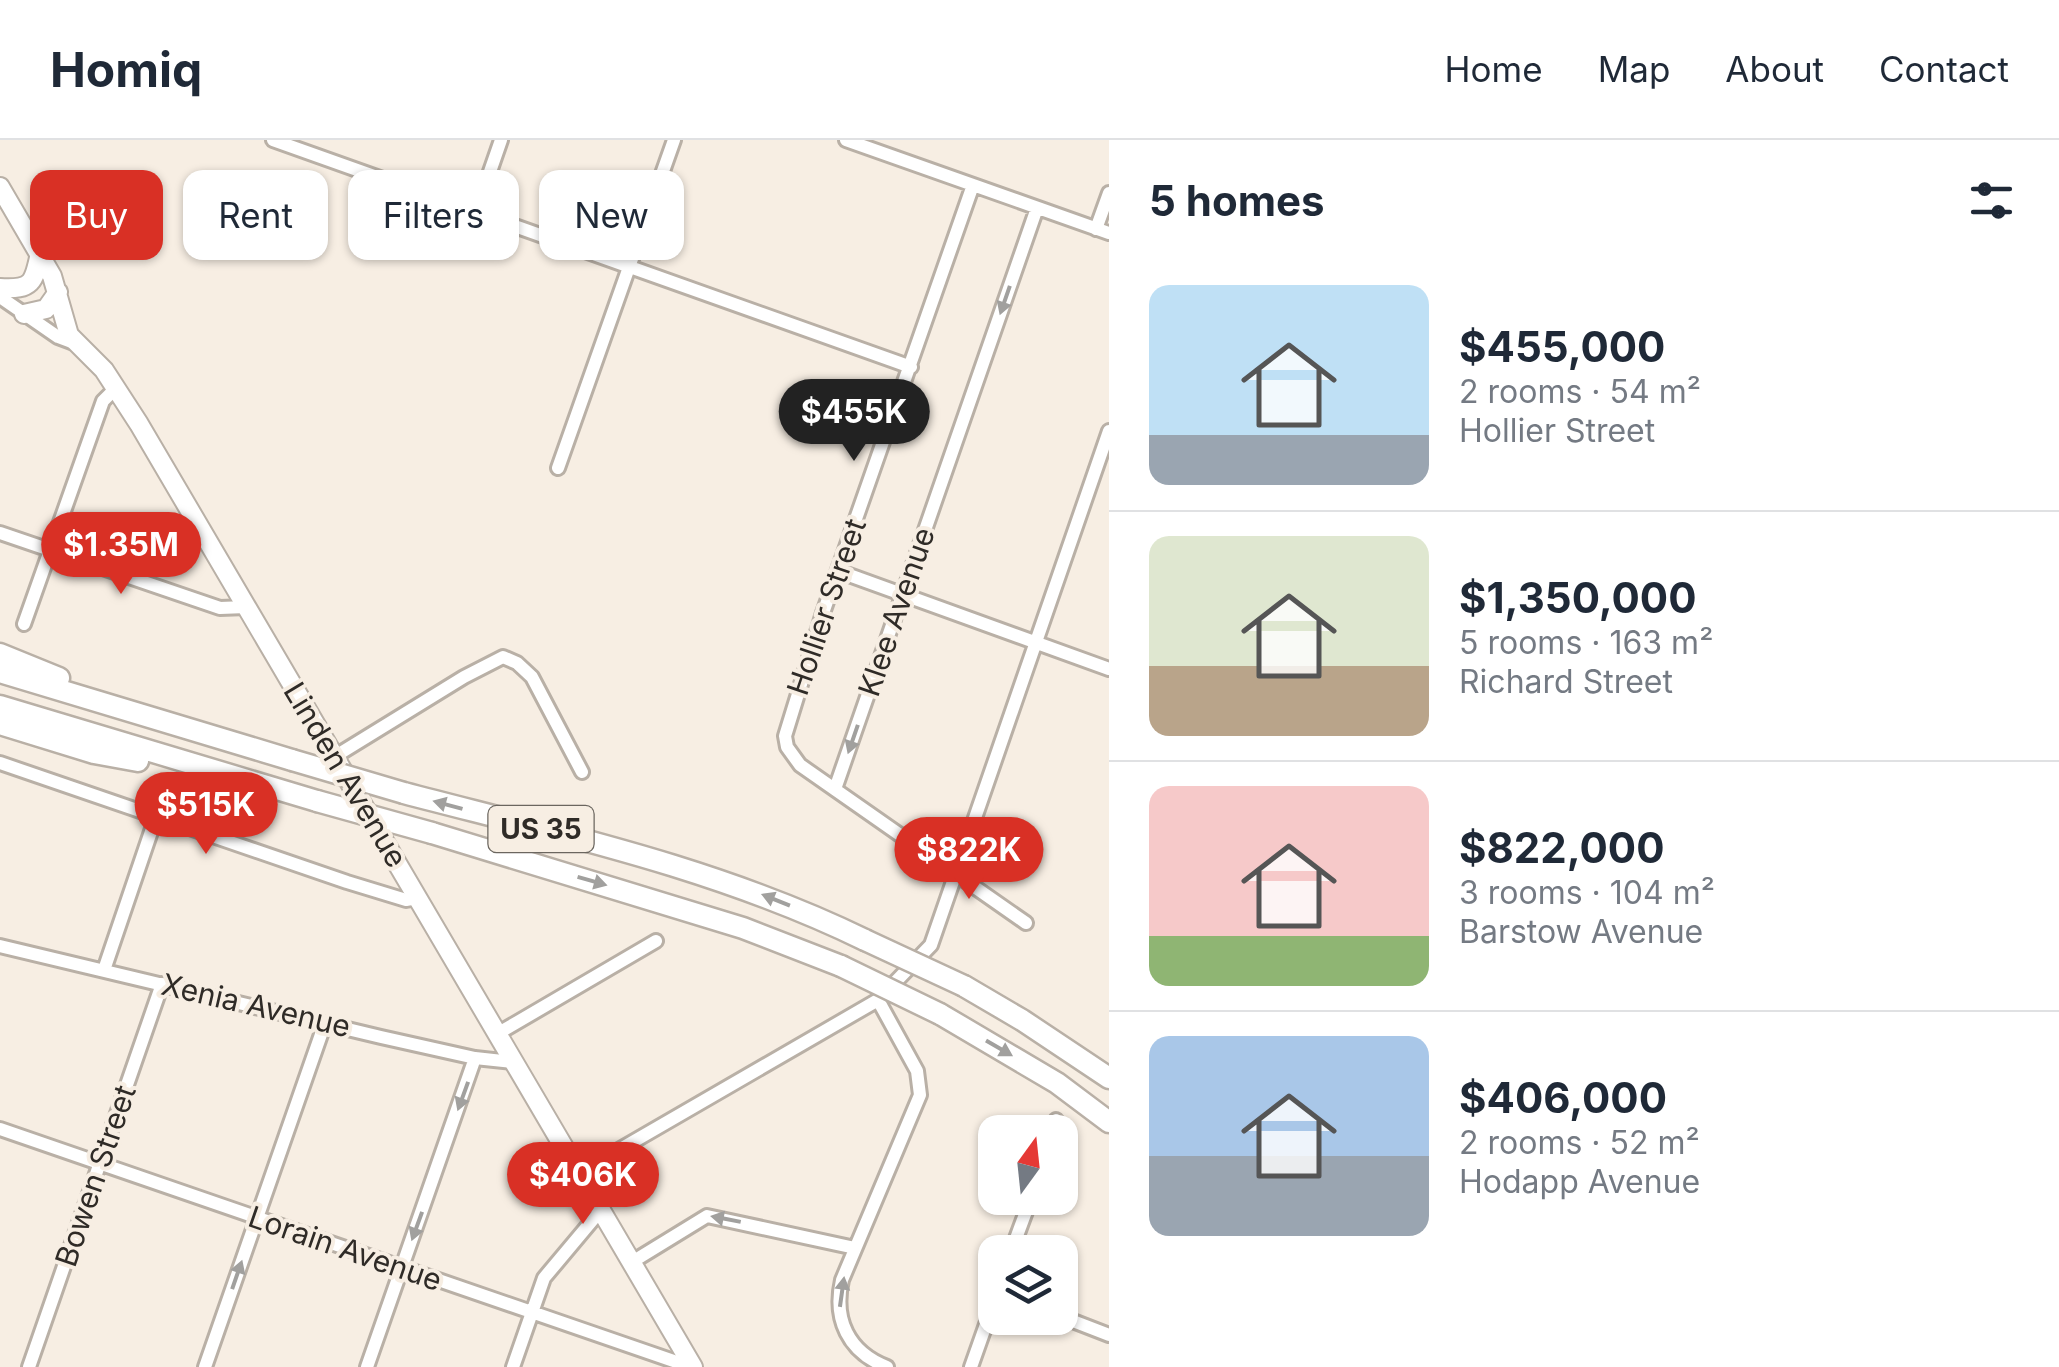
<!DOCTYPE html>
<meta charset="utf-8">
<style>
:root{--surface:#fff;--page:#f6f6f7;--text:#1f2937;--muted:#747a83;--line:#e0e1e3;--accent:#d93025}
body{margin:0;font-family:Inter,sans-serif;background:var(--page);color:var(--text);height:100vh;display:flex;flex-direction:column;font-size:38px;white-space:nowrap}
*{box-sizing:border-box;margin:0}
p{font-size:32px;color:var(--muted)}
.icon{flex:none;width:55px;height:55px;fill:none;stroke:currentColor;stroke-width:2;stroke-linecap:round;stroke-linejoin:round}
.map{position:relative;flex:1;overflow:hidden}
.drawer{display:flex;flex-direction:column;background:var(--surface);width:950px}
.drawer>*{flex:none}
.top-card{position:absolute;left:30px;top:30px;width:928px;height:90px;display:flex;gap:20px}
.needle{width:65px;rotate:15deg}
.tools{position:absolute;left:978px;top:975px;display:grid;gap:20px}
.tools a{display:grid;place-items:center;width:100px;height:100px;border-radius:20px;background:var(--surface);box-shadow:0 2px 8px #0004;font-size:50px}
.price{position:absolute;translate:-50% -85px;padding:0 22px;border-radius:35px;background:var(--accent);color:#fff;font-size:32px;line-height:65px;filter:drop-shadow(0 2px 5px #0008)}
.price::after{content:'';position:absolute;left:50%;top:60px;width:30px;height:22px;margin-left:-15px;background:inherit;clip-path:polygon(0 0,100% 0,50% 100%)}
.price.active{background:#222;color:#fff}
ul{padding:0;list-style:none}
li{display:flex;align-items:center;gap:30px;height:250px;padding:0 40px}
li+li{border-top:2px solid var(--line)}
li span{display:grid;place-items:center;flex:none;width:280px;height:200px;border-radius:20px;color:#555}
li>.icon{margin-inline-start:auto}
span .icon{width:120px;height:120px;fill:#fffc;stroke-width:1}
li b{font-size:42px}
h2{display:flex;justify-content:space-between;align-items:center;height:120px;padding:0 40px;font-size:42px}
.chip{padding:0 35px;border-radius:20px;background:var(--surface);box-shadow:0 2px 8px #0004;font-size:35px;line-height:90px}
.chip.active{background:var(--accent);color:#fff}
header{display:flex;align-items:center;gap:60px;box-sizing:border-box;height:140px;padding:0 50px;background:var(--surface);border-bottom:2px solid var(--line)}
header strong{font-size:48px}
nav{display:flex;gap:55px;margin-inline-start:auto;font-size:35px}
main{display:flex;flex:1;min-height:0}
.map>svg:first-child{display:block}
</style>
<header>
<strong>Homiq</strong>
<nav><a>Home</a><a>Map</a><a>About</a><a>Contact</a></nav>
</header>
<main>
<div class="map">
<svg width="1109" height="1227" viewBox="0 0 1109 1227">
<rect width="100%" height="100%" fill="#f7eee3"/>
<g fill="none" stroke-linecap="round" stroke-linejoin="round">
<g stroke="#b9b0a6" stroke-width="18">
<path id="minor" d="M273 0 911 227
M846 0 1109 93
M973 45 823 473 785 596 787 607 800 625 1026 783
M476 72 501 0
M1096 89 1109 53
M0 157 58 197 74 203
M558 328 674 0
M0 393 220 468 246 467
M838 431 1109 529
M24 484 103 261 116 248
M334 617 464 537 503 517 517 523 532 537 582 632
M0 623 347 742 406 760 417 758
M835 649 1037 68
M0 806 381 897 475 918 512 922
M104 830 156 677
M878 860 917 931 920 955 842 1140C833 1179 848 1212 887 1227
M497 894 656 801
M0 989 691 1227
M1052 992 1056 980
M579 1033 878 860 931 805 1109 291
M1011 1112 1031 1058
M632 1122 707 1076 855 1108
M1060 1176 1109 1195
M29 1227 162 844
M205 1227 325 883
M367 1227 475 918
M513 1227 544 1138 601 1070
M971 1227 995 1159"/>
</g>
<g stroke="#b9b0a6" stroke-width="22">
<path id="major" d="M0 47 52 136 69 195 104 230 139 284 693 1227
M0 148C33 150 34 142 40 113
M24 174 46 169 58 152"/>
</g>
<g stroke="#b9b0a6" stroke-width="25">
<path id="highway" d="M0 514 59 538
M0 532 292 620
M0 566 317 661
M0 584 94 613 138 621
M404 653C560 694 720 729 865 800
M432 693 743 788 841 826
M964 846 1022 880 1109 938
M940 874 1057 943 1109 982"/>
</g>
<use href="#minor" stroke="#fff" stroke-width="12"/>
<use href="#major" stroke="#fff" stroke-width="18"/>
<use href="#highway" stroke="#fff" stroke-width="20"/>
<g stroke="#b9b0a6" stroke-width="25" stroke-linecap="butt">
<path id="highway-bridge" d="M292 620 404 653
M317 661 432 693
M865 800 964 846
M841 826 940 874"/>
</g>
<use href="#highway-bridge" stroke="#fff" stroke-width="20"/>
</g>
<defs><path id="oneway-solid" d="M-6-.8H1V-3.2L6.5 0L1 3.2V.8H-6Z" transform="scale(2.5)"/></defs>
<g fill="#a1a09e">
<use href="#oneway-solid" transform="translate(1005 160) rotate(109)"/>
<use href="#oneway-solid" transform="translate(853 599) rotate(109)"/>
<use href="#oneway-solid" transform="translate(448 665) rotate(-165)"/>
<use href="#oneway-solid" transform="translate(592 741) rotate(16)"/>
<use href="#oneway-solid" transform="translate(776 760) rotate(-158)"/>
<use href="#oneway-solid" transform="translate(999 908) rotate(30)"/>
<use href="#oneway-solid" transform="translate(463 956) rotate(110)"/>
<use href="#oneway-solid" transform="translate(726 1079) rotate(-169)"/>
<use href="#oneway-solid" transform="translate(417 1086) rotate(110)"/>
<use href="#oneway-solid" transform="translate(237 1135) rotate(-71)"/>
<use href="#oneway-solid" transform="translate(842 1152) rotate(-82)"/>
</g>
<g text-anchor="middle" stroke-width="8" stroke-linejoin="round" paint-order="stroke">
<rect fill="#f7eee3" stroke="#6b665f" stroke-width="2.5" x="488.5" y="666" width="105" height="46" rx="8"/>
<g font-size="28" font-weight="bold" fill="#2f2b27">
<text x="541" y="699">US 35</text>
</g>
<g font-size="30" fill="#2f2b27" stroke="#f7eee3">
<text transform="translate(827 467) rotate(-71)" y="10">Hollier Street</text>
<text transform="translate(897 472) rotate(-71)" y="10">Klee Avenue</text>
<text transform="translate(345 635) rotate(59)" y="10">Linden Avenue</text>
<text transform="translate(256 866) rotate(13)" y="10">Xenia Avenue</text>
<text transform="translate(96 1036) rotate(-71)" y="10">Bowen Street</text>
<text transform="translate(345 1109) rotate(19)" y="10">Lorain Avenue</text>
</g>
</g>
</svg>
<div class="tools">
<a><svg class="needle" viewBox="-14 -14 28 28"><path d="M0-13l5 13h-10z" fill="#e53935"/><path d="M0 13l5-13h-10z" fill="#747a83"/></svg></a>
<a><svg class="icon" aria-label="layers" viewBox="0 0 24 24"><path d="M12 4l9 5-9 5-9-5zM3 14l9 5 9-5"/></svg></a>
</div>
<b class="price active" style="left:854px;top:324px">$455K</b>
<b class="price" style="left:121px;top:457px">$1.35M</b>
<b class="price" style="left:206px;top:717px">$515K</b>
<b class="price" style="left:969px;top:762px">$822K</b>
<b class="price" style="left:583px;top:1087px">$406K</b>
<div class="top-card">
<a class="chip active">Buy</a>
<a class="chip">Rent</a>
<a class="chip">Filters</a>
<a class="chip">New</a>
</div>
</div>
<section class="drawer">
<h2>5 homes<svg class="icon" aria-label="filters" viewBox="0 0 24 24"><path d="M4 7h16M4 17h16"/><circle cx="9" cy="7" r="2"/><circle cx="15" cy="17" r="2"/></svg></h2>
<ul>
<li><span style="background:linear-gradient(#bfe0f5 75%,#9aa5b1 0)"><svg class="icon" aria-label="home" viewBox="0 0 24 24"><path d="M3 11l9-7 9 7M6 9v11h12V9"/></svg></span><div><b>$455,000</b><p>2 rooms · 54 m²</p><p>Hollier Street</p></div></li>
<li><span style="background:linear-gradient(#dfe7d0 65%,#b9a48a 0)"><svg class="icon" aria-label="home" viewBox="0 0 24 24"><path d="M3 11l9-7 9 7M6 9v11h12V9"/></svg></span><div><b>$1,350,000</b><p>5 rooms · 163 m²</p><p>Richard Street</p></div></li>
<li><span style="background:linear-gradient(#f6c9c9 75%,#8fb573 0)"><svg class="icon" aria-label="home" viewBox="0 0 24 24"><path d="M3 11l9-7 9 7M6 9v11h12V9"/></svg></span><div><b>$822,000</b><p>3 rooms · 104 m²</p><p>Barstow Avenue</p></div></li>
<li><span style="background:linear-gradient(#a9c7e8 60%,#9aa5b1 0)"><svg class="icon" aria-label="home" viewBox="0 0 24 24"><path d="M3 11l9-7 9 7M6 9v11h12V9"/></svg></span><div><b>$406,000</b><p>2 rooms · 52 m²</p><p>Hodapp Avenue</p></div></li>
</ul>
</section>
</main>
